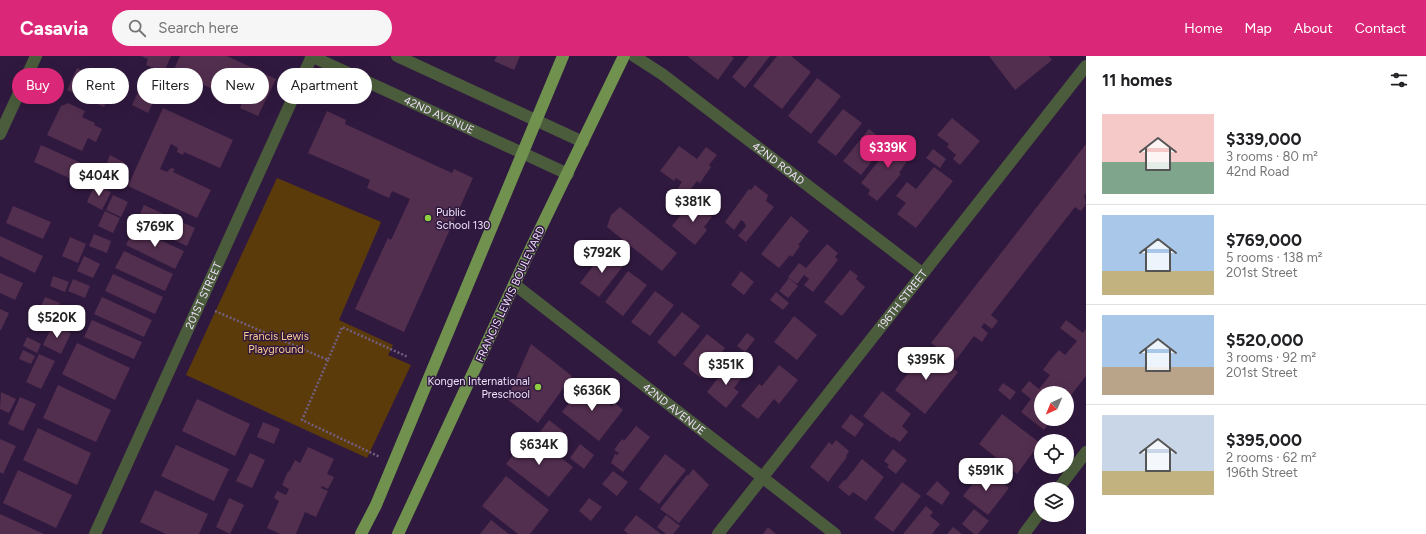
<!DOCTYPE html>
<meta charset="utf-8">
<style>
:root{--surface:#fff;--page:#f6f6f6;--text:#202124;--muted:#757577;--line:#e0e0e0;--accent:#db2777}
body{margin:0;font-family:Figtree,sans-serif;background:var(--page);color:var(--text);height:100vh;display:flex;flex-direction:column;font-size:15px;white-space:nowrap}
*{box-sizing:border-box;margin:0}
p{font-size:13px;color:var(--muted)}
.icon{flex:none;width:22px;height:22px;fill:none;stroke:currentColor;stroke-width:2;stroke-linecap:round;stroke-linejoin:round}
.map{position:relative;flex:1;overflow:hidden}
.panel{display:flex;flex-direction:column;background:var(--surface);width:340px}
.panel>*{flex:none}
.guide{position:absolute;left:12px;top:12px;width:380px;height:36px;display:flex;gap:8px}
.needle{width:26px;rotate:224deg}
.tools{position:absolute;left:1034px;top:330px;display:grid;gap:8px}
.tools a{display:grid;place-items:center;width:40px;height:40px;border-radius:50%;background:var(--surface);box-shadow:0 4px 16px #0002;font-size:20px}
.price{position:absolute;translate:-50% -34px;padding:0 9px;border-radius:8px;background:#fff;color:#222;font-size:13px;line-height:26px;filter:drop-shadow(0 1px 2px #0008)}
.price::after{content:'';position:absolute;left:50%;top:24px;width:12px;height:9px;margin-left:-6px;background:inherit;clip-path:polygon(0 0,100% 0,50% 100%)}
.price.selected{background:var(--accent);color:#fff}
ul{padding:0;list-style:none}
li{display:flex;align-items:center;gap:12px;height:100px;padding:0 16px}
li+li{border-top:1px solid var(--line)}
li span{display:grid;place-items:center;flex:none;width:112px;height:80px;border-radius:0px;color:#555}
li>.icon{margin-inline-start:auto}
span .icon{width:48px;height:48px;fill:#fffc;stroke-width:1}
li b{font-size:17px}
h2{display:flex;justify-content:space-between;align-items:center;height:48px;padding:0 16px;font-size:17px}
.chip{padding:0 14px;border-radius:18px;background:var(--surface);box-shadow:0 4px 16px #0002;font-size:14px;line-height:36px}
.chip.selected{background:var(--accent);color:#fff}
header{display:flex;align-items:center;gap:24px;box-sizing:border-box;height:56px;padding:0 20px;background:var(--accent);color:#fff}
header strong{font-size:19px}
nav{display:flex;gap:22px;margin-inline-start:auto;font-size:14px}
.search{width:280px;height:36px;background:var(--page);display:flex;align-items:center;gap:10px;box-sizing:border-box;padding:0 14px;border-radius:22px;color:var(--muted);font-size:15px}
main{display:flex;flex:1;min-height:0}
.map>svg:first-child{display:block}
</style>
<header>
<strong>Casavia</strong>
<div class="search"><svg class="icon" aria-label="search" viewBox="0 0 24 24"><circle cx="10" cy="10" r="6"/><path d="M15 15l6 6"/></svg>Search here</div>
<nav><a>Home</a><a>Map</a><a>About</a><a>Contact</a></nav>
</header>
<main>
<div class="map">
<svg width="1086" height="478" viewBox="0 0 1086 478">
<rect width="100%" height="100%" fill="#30193f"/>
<path fill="#5c3b0b" d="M277 122 381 166 339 264 393 289 388 299 411 309 367 402 186 319Z"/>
<path fill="#522e4f" d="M141 0H171L164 16 146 9 148 3Z
M180 0H227L276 23 258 60 240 52 242 47 208 31 190 23 188 28 171 20Z
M497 0H520L514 14 494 5Z
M687 0H731L734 2 718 24Z
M749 0H770L745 32 732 21Z
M777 0H791L811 16 782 53 753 30Z
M989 0H1049L1052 4 1015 34Z
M77 12 114 29 104 51 67 34Z
M817 22 841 40 811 78 788 60Z
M139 34 155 42 148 57 132 49Z
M68 47 85 55 82 61 95 67 94 69 102 73 96 86 88 82 82 95 47 79 61 50Z
M163 52 233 84 220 112 184 96 183 99 177 96 178 92 171 88 160 113 167 116 171 112 175 113 173 116 211 134 197 162 128 130Z
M843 53 862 67 836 100 817 86Z
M327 55 346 64 345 68 452 117 454 113 473 122 404 276 355 253 388 182 391 184 410 143 392 135 389 142 367 132 370 124 308 97Z
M952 62 980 85 960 109 953 103 956 99 947 91 949 88 937 79Z
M869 73 886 87 861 119 843 105Z
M902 82 915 93 899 117 901 118 877 145 868 138 870 134 861 127 892 88 895 90Z
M1086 88V138L1084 139 1086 148 1081 155 1075 151 991 259 998 265 992 273 984 267 983 269 981 271 988 277 982 286 974 280 955 305 931 287Z
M41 89 97 114 89 131 34 106Z
M679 90 697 103 706 91 717 99 709 109 711 111 700 127 697 125 673 156 666 151 682 126 676 122 674 125 660 115Z
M933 93 946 103 940 112 926 102Z
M110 99 125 107 120 116 106 109Z
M934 111 953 125 916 172 897 158 906 147 896 140 907 126 916 133Z
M95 128 111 136 102 154 87 146Z
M755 129 768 139 766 145 774 151 746 186 738 180 746 170 744 166 741 164 734 174 725 166 749 133 751 134Z
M113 139 128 146 121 161 106 154Z
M692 145 712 161 704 171 707 174 695 189 672 170Z
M144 149 195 172 187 190 136 167Z
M13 150 51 166 43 183 6 167Z
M620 151 677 197 662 215 607 171 611 159Z
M105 155 120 162 113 177 98 170Z
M791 160 809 175 798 189 800 190 792 201 790 199 779 212 761 198Z
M134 172 184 195 175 213 126 189Z
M94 178 111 185 107 197 89 190Z
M0 180 43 200 35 217 0 200Z
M70 181 86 188 78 207 62 200Z
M827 188 838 197 835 201 838 204 813 236 804 229 809 223 804 219 797 228 788 221 799 207 806 212Z
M124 195 173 218 165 235 115 212Z
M604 196 623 210 599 241 580 227Z
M84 200 100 208 93 222 77 215Z
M850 214 858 220 856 223 865 231 842 260 824 246Z
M628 215 647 229 623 260 605 246Z
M741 215 754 226 744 239 731 229Z
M0 217 23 227 15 244 0 237Z
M113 218 163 241 155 258 105 235Z
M53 220 69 226 65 236 50 230Z
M789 222 798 230 788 242 779 235Z
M73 223 90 230 85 242 68 235Z
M655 235 674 249 650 280 631 266Z
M776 236 789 247 783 254 770 244Z
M45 241 60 247 51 267 36 260Z
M102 241 152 264 144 281 94 258Z
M0 253 9 257 1 274H0Z
M682 256 700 270 675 301 657 286Z
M794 260 817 279 797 304 774 286Z
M92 264 142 286 134 303 84 281Z
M1066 264 1083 277 1086 273V320L1067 344V337H1041V363H1052L1044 374 1021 356 1031 343 1021 335 1029 325 1039 333 1050 319 1043 314 1051 303 1059 294 1065 299 1077 285 1060 272Z
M53 268 71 277 61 298 43 289Z
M747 277 755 283 745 296 737 290Z
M707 278 725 292 701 322 683 308Z
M27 281 41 288 37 297 23 290Z
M77 287 130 312 115 344 62 318Z
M531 288 572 320 538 367 507 343Z
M927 293 958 316 925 358 895 334Z
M23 294 35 300 31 308 19 303Z
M39 298 55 305 41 333 26 326Z
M729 308 744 319 734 332 739 336 726 352 707 336Z
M779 309 798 324 779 348 774 343 758 363 741 350 759 328 762 330Z
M587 325 595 331 592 335 612 350 615 347 623 354 599 385 562 356Z
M1003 327 1016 336 1010 344 998 334Z
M58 329 111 354 96 386 43 362Z
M882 335 911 358 902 370 908 376 900 386 893 381 892 382 863 360Z
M1 336 16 343 9 357 0 353Z
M20 341 36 348 23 375 8 368Z
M197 343 250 368 235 400 182 375Z
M851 358 864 368 855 381 841 371Z
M1002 358 1040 387 1017 418 979 388Z
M549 364 563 375 553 389 539 377Z
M263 366 280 373 274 388 257 381Z
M636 370 650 381 623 416 611 407 615 398 617 399 619 397 614 394 622 383 624 385Z
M38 372 91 397 77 429 23 404Z
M529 378 573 411 549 441 506 408Z
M0 383 16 390 3 418 0 416Z
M836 384 849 395 846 400 847 401 828 426 810 411 829 386 832 389Z
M580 388 594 399 584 413 570 402Z
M176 389 229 413 214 445 161 420Z
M308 391 334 403 327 418 334 421 328 433 322 430 321 432 328 435 316 461 305 456 296 478H280L267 472 279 445 274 442 277 435 286 439 289 433 282 429 288 415 289 416 295 404 300 407Z
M893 393 907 404 896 418 887 411 889 409 884 405Z
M250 397 265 404 252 432 236 425Z
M665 398 686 414 659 448 639 433Z
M862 403 884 421 866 445 853 436 849 440 838 431 844 424 845 425Z
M693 413 709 429 679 467 660 453 687 419 688 420Z
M984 413 1009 432 988 459 963 440Z
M18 414 72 439 56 472 3 447Z
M613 415 628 426 617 440 602 428Z
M506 420 549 454 530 478H518L482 450Z
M937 425 950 437 942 449 926 438Z
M902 426 921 440 893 476 874 462Z
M155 434 208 458 199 478H166L140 466Z
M229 442 244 449 230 478 216 471Z
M589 442 602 451 591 465 579 455Z
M926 450 933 456 930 460 940 468 932 478H903Z
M974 453 989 465 978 478H974L962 468Z
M0 458 44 478H0Z
M636 459 661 478H628L624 474Z
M666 459 680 470 673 478H666L657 471Z
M491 464 509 478H480Z
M768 471 776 478H763Z
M953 471 962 478H947Z"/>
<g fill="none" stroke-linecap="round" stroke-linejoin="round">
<path stroke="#725e7f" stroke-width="2.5" stroke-dasharray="2 2" stroke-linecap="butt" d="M215 255 328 304 342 271 408 301
M328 304 302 364 380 401"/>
<g stroke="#4b5c3c" stroke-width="12">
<path id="s1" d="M311 0 568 118"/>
<path d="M397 0 583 86"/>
<path id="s2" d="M634 0 662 18 922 217"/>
<path d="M0 78 36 0"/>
<path id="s3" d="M514 228 835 478"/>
<path d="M1058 433 1086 396"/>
<path id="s4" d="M95 478 312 0"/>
<path id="s5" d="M718 478 1086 10"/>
<path d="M1024 478 1041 455"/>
</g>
<path stroke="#70924e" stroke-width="12" d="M361 478 376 449 563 0
M398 478 532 190 624 0"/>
</g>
<g fill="#8fcd42" stroke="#30193f" stroke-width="1.5">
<circle cx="428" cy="162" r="4"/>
<circle cx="538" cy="331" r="4"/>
</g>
<g text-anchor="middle" stroke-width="3" stroke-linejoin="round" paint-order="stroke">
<g font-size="11" fill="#efe1fa" stroke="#30193f">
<text dy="4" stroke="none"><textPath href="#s1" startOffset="141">42ND AVENUE</textPath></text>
<text dy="4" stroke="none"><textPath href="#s2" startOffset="180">42ND ROAD</textPath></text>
<text transform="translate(510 238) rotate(-65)" y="4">FRANCIS LEWIS BOULEVARD</text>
<text dy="4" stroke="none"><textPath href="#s4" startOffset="262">201ST STREET</textPath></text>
<text dy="4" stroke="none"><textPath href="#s5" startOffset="298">196TH STREET</textPath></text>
<text dy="4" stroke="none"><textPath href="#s3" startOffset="203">42ND AVENUE</textPath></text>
</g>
<g font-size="11" fill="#efe1fa" stroke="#30193f" text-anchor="start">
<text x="436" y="160">Public<tspan x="436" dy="13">School 130</tspan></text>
<text x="530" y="329" text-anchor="end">Kongen International<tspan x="530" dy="13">Preschool</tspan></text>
</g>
<g font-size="11" fill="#faca92" stroke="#30193f">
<text x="276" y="284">Francis Lewis<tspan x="276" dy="13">Playground</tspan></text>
</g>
</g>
</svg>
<div class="tools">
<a><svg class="needle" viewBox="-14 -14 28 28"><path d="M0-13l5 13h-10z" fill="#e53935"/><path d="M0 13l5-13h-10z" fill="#757577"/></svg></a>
<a><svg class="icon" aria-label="locate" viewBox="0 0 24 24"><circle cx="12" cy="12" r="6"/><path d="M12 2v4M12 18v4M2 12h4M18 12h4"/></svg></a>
<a><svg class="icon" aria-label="layers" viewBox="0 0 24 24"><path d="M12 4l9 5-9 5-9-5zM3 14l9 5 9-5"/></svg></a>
</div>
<b class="price selected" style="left:888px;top:113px">$339K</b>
<b class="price" style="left:99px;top:141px">$404K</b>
<b class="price" style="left:693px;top:167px">$381K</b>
<b class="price" style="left:155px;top:192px">$769K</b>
<b class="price" style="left:602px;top:218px">$792K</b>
<b class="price" style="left:57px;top:283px">$520K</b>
<b class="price" style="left:926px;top:325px">$395K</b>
<b class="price" style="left:726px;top:330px">$351K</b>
<b class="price" style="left:592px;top:356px">$636K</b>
<b class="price" style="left:539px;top:410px">$634K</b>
<b class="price" style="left:986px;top:436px">$591K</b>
<div class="guide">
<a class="chip selected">Buy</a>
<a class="chip">Rent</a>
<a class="chip">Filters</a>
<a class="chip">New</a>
<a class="chip">Apartment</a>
</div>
</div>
<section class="panel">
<h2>11 homes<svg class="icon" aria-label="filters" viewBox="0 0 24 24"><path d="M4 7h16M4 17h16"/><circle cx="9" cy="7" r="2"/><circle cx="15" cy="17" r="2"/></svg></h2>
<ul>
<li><span style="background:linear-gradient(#f6c9c9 60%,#7fa58c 0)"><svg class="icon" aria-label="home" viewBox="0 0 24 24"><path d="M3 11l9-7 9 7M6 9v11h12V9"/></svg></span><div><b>$339,000</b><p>3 rooms · 80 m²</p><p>42nd Road</p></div></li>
<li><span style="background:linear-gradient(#a9c7e8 70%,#c2b280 0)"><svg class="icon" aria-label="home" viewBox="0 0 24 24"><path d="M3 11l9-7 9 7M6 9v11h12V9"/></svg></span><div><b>$769,000</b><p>5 rooms · 138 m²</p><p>201st Street</p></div></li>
<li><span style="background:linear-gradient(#a9c7e8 65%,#b9a48a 0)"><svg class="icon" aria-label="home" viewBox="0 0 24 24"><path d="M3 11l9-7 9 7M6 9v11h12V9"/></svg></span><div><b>$520,000</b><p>3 rooms · 92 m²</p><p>201st Street</p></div></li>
<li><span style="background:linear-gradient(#c9d6e8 70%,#c2b280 0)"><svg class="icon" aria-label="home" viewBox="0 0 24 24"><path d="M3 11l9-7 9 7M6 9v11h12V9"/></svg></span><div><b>$395,000</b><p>2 rooms · 62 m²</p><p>196th Street</p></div></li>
</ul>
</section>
</main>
